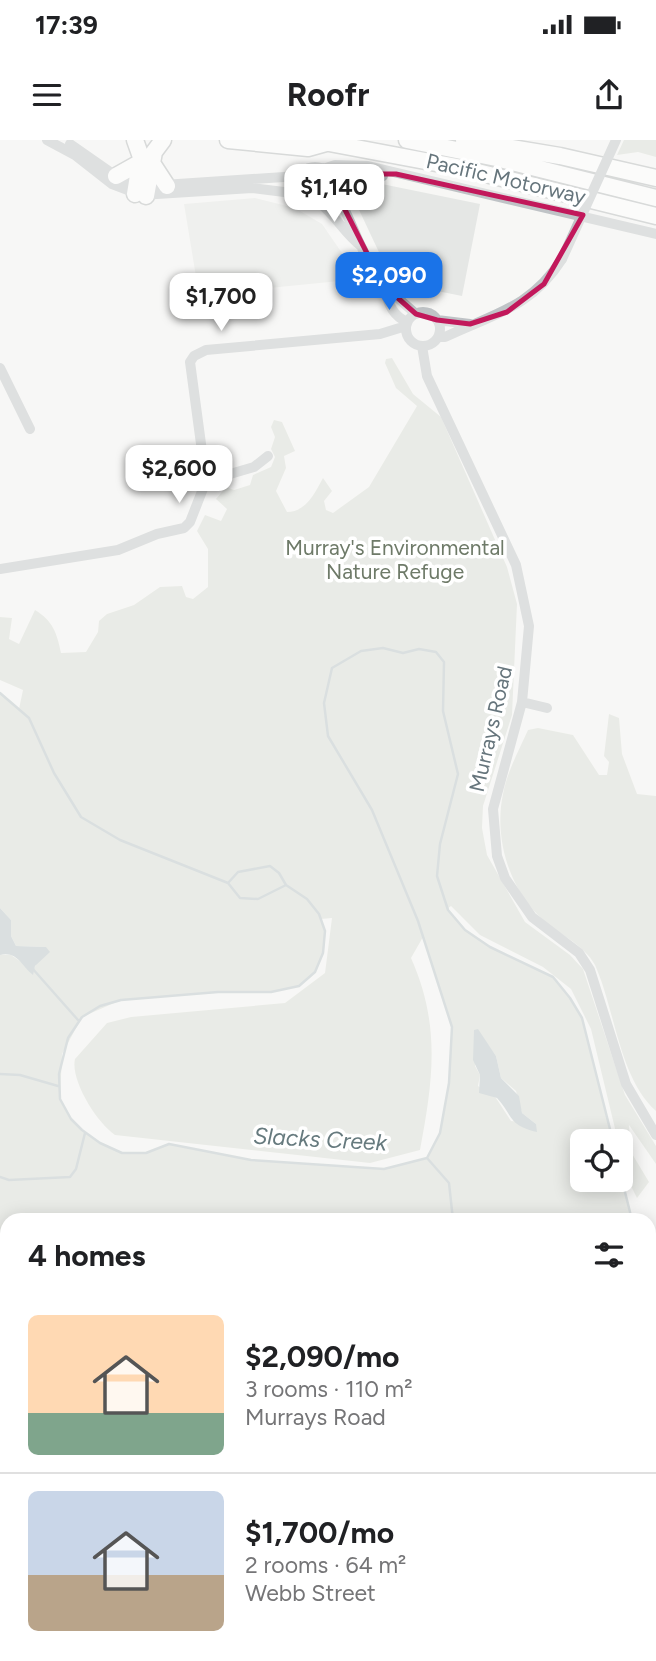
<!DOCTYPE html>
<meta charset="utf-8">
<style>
:root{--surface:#fff;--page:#f2f2f2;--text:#202124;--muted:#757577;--line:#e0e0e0;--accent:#1a73e8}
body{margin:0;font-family:Figtree,sans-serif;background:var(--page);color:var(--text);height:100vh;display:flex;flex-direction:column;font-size:26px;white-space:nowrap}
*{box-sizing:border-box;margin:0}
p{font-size:23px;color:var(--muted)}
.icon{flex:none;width:38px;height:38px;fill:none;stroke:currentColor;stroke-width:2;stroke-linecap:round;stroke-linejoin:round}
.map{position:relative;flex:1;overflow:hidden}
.side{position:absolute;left:0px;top:1073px;width:656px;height:450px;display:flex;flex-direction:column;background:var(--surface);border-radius:21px 21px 0 0;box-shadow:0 4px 18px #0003}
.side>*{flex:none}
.tools{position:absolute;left:570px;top:989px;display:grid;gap:14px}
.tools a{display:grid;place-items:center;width:63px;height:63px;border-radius:10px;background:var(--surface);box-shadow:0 4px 18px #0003;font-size:35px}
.price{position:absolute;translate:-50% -60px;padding:0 16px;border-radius:14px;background:#fff;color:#222;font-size:23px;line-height:46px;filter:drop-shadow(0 2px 4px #0008)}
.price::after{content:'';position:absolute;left:50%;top:42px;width:21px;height:16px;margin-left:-10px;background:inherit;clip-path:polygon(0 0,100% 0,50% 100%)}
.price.selected{background:var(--accent);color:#fff}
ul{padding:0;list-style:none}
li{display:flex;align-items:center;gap:21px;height:175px;padding:0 28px}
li+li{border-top:2px solid var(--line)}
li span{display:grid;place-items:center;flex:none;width:196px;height:140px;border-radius:10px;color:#555}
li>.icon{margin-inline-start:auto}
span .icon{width:84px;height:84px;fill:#fffc;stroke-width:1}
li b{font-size:30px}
h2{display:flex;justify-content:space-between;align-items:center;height:84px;padding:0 28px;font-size:30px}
.status{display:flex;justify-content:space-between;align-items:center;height:49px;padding:0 35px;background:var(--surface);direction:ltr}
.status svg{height:19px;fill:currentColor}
header{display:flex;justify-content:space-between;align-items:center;height:91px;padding:0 28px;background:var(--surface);font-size:32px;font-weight:700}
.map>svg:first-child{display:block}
</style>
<div class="status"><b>17:39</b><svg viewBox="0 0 49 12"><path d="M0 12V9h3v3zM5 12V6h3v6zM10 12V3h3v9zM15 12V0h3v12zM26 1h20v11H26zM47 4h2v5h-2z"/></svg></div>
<header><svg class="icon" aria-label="menu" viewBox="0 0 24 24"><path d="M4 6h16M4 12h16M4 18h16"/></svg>Roofr<svg class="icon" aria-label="share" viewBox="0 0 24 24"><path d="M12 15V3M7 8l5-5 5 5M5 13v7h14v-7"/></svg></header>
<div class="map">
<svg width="656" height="1521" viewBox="0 0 656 1521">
<rect width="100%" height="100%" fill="#f7f7f5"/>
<path fill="#e5e7e5" d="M372 42 480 64 462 156 393 142 353 57 356 45Z
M255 58 295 68 322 84 360 139 199 155 184 64Z
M7 1346V1516H587L581 1521H0V1350Z"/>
<path fill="#d8dcd5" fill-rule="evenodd" d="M624 0H656V17L638 12 617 15Z
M392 218 413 254 441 277 507 427 517 464 512 575 483 666 482 688 487 715 525 782 570 815 583 829 625 955 656 1006V1024L629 985 631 1012 649 1042 637 1058 626 1036 621 1001H618L591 889 571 849 543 827 480 795 451 766 447 769 465 790 490 807 553 837 570 858 582 878 613 1001H583V1040H621V1036L632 1080H7V1346L0 1350V815H11L33 830 46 807 16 806 11 796V780L0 768V553L19 569 23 550 0 540V477L12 478 9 499 19 504 35 470C53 481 57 493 61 513L86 512 98 492 99 481 107 474 134 465 160 447 182 446 186 457 193 459 208 447V409L197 391 205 375 221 381 227 369 216 359 226 347 234 350 250 345 253 335 271 327 275 317 271 309 275 297 271 287 274 280 282 282 295 311 284 316 286 328 276 351 287 372C306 372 315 353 323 338L332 351 324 361 326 370 333 373 369 347 417 266 396 248 385 223 386 219ZM332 778 325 833 285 863 131 877 107 883 75 919C70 940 97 983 115 995L370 1023 420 1010C433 941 441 885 411 818L423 797 452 887 449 943 440 993 427 1018 384 1029 251 1020 169 1004 146 1013H122L100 1003 82 990 71 979 60 959 62 914 82 877 121 860 218 852H271L299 846 315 832 323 813 325 791 321 779ZM481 895 496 916 501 938 516 951 522 973 536 984 511 981 496 958 478 946 480 935 475 926Z
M609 574 619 578 622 614 637 654 656 656V971C619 938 615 869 595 825 584 804 556 793 539 776 508 746 494 696 503 654 507 632 519 610 528 590L538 588 573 595 599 635H607L609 622 604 616Z
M649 1137C654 1162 656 1233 649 1253Z
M169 1516H441L451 1521H171Z"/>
<path fill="#b6c2c5" d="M0 768 11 780V796L16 806 46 807 50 812 35 826 33 835C21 826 18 811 0 815Z
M478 889 496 916 501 938 519 956 522 973 536 984 537 992C508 985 514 977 497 958L479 953 480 935 473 920 474 890Z"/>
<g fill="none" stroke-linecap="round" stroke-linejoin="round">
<path stroke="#b6c2c5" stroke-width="2.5" d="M0 553 29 578 54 633 81 677 120 700 228 743 240 758 258 759 286 745 307 759 319 774 325 791 323 813 315 832 299 846 271 852H218L121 860 100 866 82 877 68 898 59 934 60 959 71 979 82 990 100 1003 122 1013H146L169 1004 251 1020 384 1029 427 1018 440 993 449 943 452 887 418 781 372 670 328 596 324 563 332 528 361 511 383 508 403 513 419 509 436 512 444 522 443 571 458 634 440 704 437 736 448 770 465 790 490 807 553 837 570 858 582 878 613 1001
M228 743 238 732 270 726 279 733 286 745
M32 828 78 880
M0 934 20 935 58 946
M427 1018 449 1043 453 1080
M621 1036 632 1080
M0 1037 9 1040 70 1037 76 1029 85 993
M649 1137 656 1170
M649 1253 656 1241"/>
<path stroke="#b6c2c5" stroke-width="14" d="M649 1409 656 1398"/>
<g stroke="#b1b5b7" stroke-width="19">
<path id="highway" d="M228 0 308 8 326 3
M313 0 457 27 656 76
M407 0 496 18 656 58
M464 0 560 16 656 38
M152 23 167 46
M116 36 141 22
M135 54 141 17 135 0
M146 56 154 12 163 0
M649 1509 656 1504"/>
</g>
<path stroke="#bfc3c6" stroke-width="10" d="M47 0 75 15 112 44 141 55 252 48 300 54
M70 4 116 36 148 46 299 36
M298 44a17 17 0 1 1 34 0a17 17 0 1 1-34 0Z
M323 29 335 25 368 26 656 94
M332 44 354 34 383 36
M331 49C346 66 352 89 362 108 367 120 376 131 381 142 389 159 388 173 407 182
M318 62C335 74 344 93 361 106
M383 145 416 174
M406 189a17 17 0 1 1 34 0a17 17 0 1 1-34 0Z
M437 180 470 184
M438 197H445C493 174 531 168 562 119
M422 206 427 236 516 425 529 486 522 562 493 669 497 716 505 738 532 777 579 813 590 830 626 944 656 995
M0 228 30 289
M206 341 254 327 268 316
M0 429 118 410 157 394 184 388 190 382 206 341 190 222 194 216 206 210 380 194 406 186
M522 562 547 568"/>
<use href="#highway" stroke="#fff" stroke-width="16"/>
<path stroke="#bfc3c6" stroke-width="10" d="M562 119 616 0"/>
</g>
<path d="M0 0H656V1521H0ZM354 34H396L583 75 544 144 507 172 470 184 437 180 416 174 383 145 332 44Z" fill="#f7f7f5" fill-opacity=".55" fill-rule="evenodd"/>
<path fill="none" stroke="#c2185b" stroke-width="5" stroke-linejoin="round" d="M354 34H396L583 75 544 144 507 172 470 184 437 180 416 174 383 145 332 44Z"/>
<g text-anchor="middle" stroke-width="7" stroke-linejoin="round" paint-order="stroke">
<g font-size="21" fill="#66757c" stroke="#fff">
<text transform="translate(506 39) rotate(13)" y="7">Pacific Motorway</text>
<text transform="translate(491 589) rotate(-77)" y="7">Murrays Road</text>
</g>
<g font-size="21" fill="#6e7a68" stroke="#fff">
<text x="395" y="415">Murray's Environmental<tspan x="395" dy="24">Nature Refuge</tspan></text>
</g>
<g font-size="23" font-style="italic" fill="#667a7e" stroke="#fff">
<text transform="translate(320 999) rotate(3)" y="8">Slacks Creek</text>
</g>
</g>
</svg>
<div class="tools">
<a><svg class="icon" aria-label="locate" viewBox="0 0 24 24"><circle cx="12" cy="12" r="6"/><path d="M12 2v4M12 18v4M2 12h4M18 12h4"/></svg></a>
</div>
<b class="price" style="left:334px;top:84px">$1,140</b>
<b class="price selected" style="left:389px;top:172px">$2,090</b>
<b class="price" style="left:221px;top:193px">$1,700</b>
<b class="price" style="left:179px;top:365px">$2,600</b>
<section class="side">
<h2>4 homes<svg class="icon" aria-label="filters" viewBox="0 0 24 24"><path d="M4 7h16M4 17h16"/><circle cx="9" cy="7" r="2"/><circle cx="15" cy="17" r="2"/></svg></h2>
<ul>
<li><span style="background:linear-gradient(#ffd9b3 70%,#7fa58c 0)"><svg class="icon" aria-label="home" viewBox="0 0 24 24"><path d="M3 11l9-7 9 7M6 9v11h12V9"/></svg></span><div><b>$2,090/mo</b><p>3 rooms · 110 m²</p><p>Murrays Road</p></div></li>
<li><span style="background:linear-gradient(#c9d6e8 60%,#b9a48a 0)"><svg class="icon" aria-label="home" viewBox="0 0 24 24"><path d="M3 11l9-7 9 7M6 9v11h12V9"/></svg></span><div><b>$1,700/mo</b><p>2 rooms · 64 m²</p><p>Webb Street</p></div></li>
</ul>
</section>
</div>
